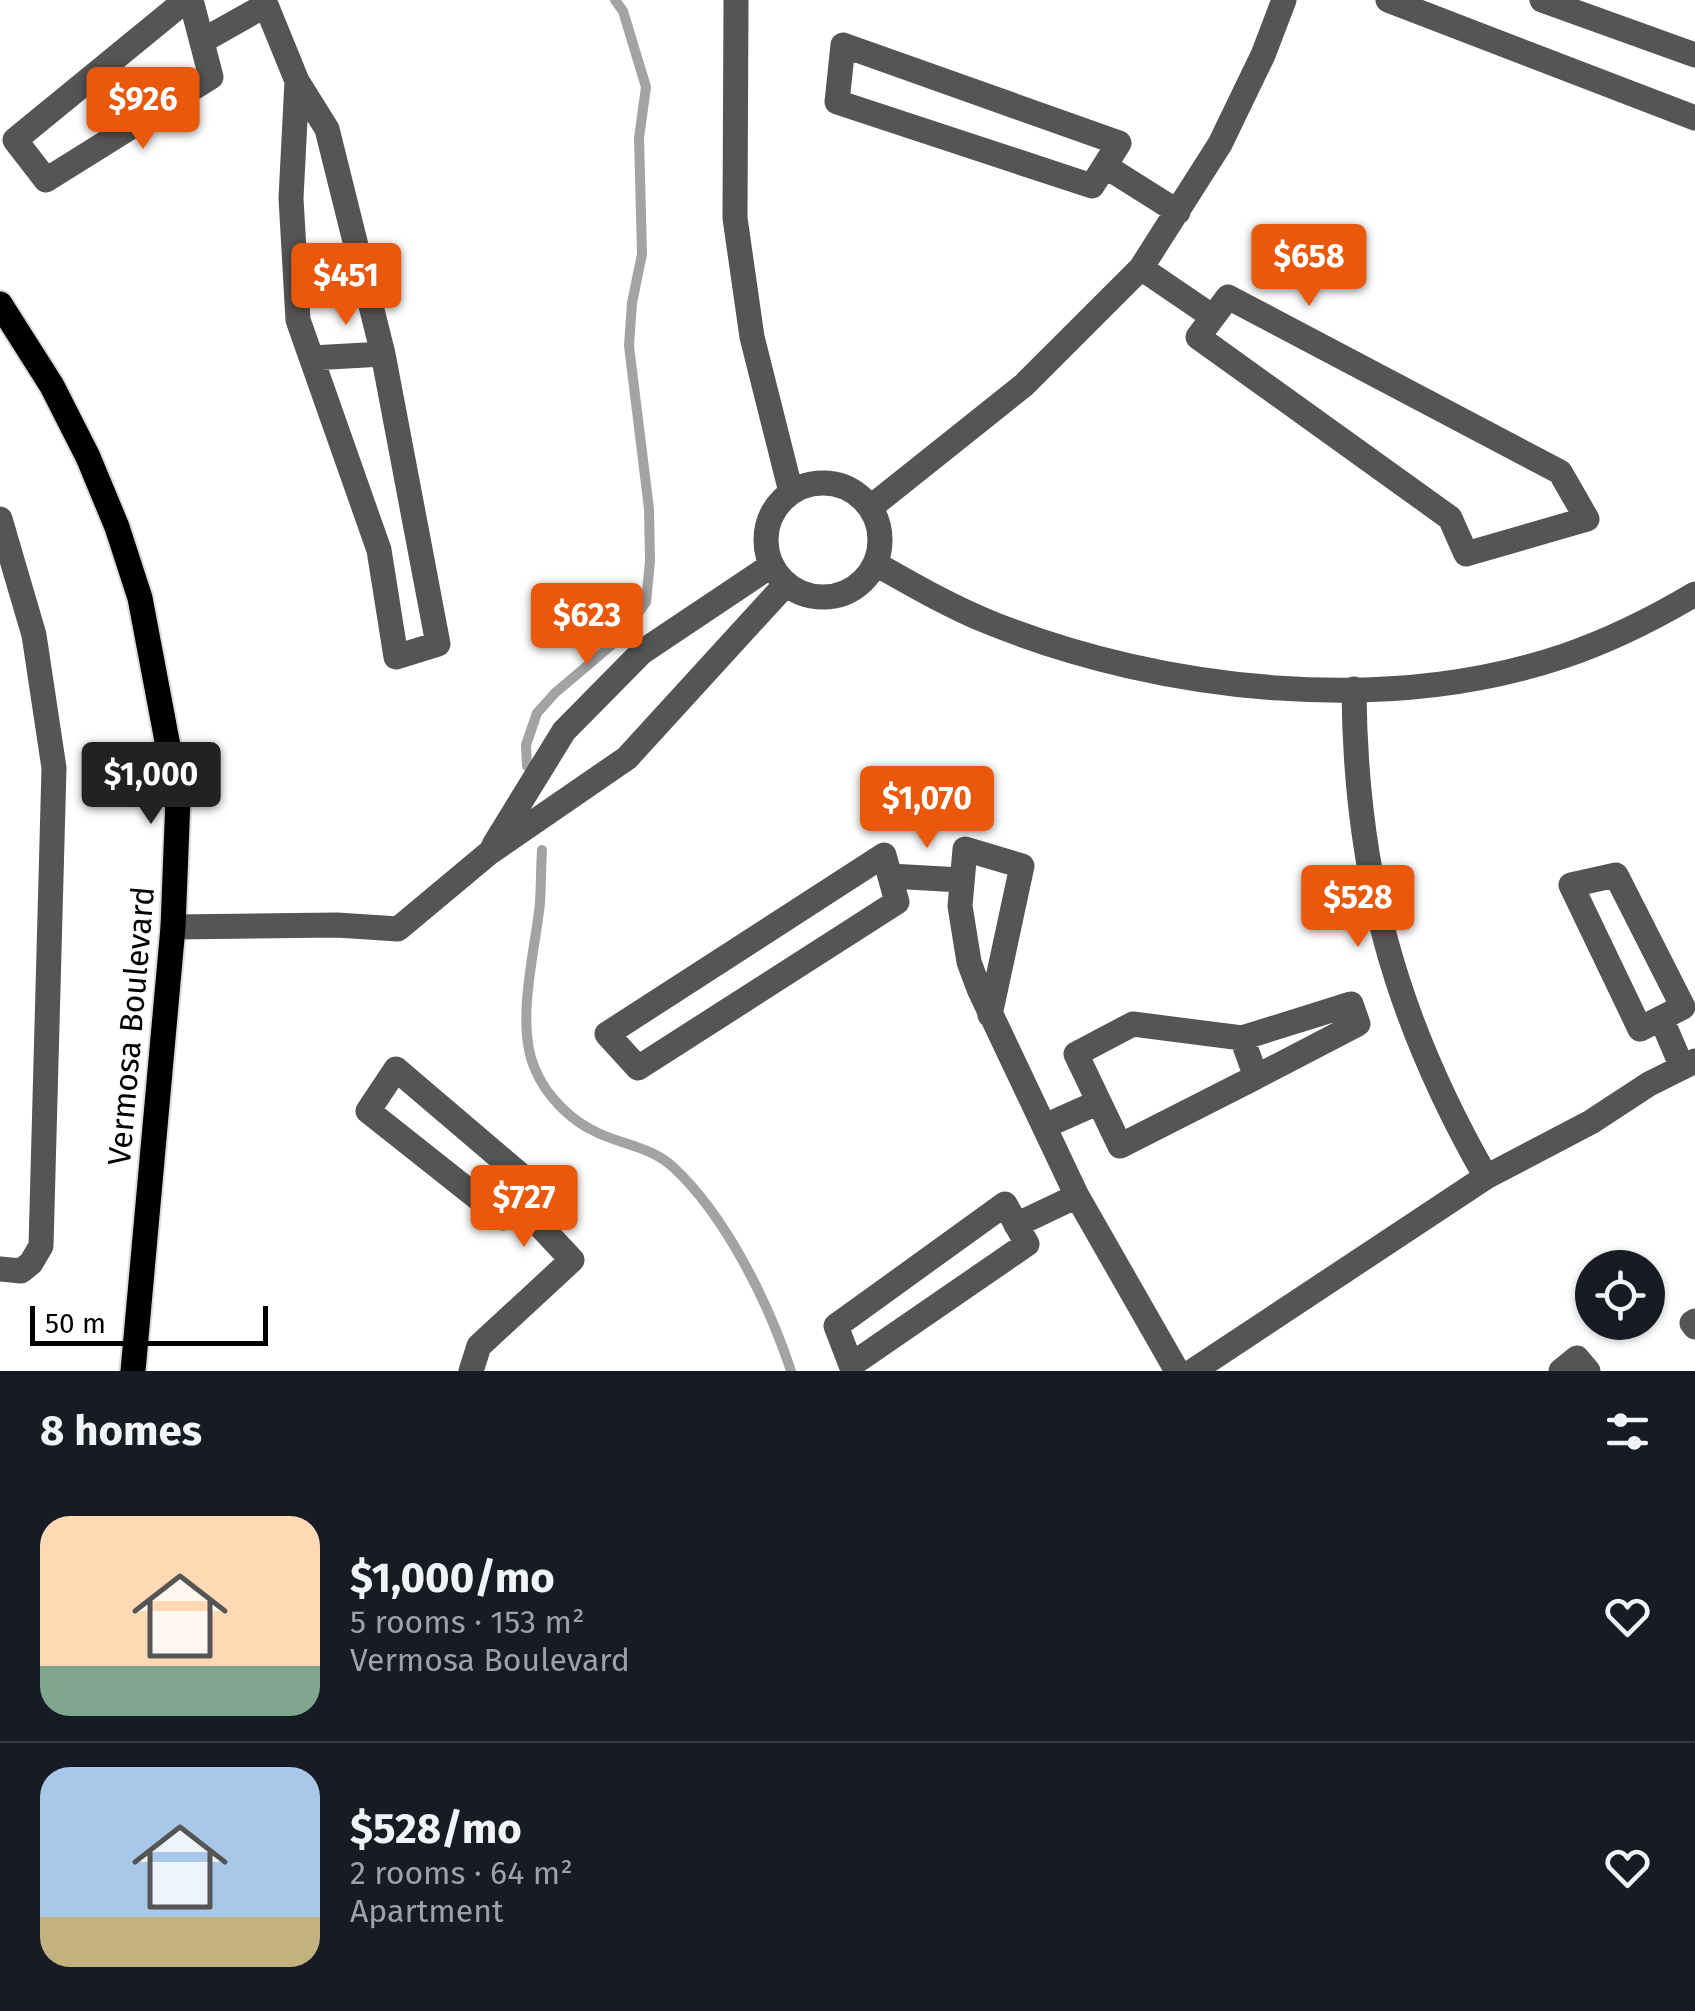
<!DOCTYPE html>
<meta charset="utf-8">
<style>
:root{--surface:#171b24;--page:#242831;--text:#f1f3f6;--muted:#9ea1a6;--line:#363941;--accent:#ea580c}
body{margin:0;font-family:"Fira Sans",sans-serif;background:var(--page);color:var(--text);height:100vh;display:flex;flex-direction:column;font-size:38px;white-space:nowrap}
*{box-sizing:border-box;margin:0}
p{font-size:32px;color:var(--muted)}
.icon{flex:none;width:55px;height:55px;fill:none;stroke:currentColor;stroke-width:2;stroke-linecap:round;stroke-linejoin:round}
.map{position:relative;height:1371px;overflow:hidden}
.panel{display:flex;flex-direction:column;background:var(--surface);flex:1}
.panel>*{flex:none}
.fabs{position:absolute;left:1575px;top:1250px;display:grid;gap:20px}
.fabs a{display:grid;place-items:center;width:90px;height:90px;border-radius:50%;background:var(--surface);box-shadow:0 2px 8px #0004;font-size:50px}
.scale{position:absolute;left:30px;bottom:25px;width:238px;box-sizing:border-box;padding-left:10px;border:5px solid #000;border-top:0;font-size:28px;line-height:35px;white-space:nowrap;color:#000;-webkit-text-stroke:8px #fff;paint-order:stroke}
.price{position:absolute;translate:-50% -85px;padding:0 22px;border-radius:10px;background:var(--accent);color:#fff;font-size:32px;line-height:65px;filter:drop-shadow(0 2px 5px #0008)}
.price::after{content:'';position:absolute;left:50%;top:60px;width:30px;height:22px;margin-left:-15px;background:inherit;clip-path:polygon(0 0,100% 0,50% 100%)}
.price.on{background:#222;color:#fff}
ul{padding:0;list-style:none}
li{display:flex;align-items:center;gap:30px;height:250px;padding:0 40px}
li+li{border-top:2px solid var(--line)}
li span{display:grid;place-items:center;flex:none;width:280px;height:200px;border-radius:30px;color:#555}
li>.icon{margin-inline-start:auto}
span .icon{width:120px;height:120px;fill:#fffc;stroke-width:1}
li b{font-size:42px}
h2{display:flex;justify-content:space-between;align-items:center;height:120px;padding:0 40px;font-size:42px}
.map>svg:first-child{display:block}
</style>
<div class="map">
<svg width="1695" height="1371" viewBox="0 0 1695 1371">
<rect width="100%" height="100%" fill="#fff"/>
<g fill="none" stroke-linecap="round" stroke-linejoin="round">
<path stroke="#a3a3a3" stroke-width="10" d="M527 766 526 745 537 713 555 693 621 637 646 602 650 561 649 509 629 346 632 303 642 254 639 138 646 87 623 11 615 0
M542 850C541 867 541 885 540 903 535 952 515 1024 535 1069 546 1096 571 1121 598 1133 624 1145 651 1147 673 1167 726 1216 769 1304 791 1371"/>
<g stroke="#dbdbdb" stroke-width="29">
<path id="major" d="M0 304 52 386 88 457 117 527 140 598 178 799 173 927 133 1371"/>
</g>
<path stroke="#555" stroke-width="25" d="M186 0 15 140 46 180 211 77 191 0
M264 0 297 81 327 129 383 354 438 644 396 657 379 550 298 320 291 198 297 81
M736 0 735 218 752 337 791 492
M1388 0 1695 118
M1542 0 1695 55
M202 41 266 5
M843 45 1119 143 1092 186 837 102Z
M1105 166 1178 212
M1141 268 1213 317
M1228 297 1560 472 1587 519 1466 554 1450 518 1198 337Z
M312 358 383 354
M766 540a57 57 0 1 1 114 0a57 57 0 1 1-114 0Z
M871 507 1024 385 1141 268 1220 144 1263 55 1284 0
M0 519 34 635 54 768 41 1246 31 1263 21 1271 0 1269
M876 564C913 585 951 607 991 623 1163 692 1386 716 1564 656 1611 640 1653 619 1695 594
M1354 689C1355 873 1395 1018 1486 1177
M494 845 564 731 642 652 772 565
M884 855 897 902 638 1068 607 1034Z
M1616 875 1683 1007 1640 1029 1571 885Z
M890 876 961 880
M173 927 337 925 398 929 489 853 627 758 786 584
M990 1015 1022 866 965 849 960 906 969 962 979 989 1077 1196 1177 1371
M1661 1018 1682 1067
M1133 1024 1242 1038 1256 1077 1120 1146 1076 1054Z
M1242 1038 1351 1004 1358 1024 1256 1077
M396 1069 531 1184 503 1218 368 1111Z
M1045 1126 1099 1102
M1005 1204 1027 1244 851 1365 836 1326Z
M1016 1225 1077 1196
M1695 1321 1692 1323 1695 1327
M471 1371 479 1346 572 1260 517 1201
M1193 1371 1486 1177 1591 1122 1649 1084 1695 1061
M1561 1371 1577 1358 1588 1371"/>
<use href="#major" stroke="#000" stroke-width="25"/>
</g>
<g text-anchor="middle" stroke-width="10" stroke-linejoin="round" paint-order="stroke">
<g font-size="32" fill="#000" stroke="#fff">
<text transform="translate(131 1026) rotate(-85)" y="11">Vermosa Boulevard</text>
</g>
</g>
</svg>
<div class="fabs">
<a><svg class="icon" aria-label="locate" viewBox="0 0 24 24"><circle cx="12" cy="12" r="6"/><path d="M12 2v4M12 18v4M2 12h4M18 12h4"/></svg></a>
</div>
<div class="scale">50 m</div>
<b class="price" style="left:143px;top:152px">$926</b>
<b class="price" style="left:1309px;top:309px">$658</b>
<b class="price" style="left:346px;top:328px">$451</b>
<b class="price" style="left:587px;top:668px">$623</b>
<b class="price on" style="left:151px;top:827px">$1,000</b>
<b class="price" style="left:927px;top:851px">$1,070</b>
<b class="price" style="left:1358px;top:950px">$528</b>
<b class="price" style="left:524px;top:1250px">$727</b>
</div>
<section class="panel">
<h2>8 homes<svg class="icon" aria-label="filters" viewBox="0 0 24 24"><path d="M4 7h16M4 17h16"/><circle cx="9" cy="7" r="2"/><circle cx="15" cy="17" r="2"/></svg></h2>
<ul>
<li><span style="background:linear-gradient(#ffd9b3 75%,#7fa58c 0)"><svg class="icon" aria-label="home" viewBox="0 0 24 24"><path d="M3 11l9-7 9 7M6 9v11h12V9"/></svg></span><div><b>$1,000/mo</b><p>5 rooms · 153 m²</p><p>Vermosa Boulevard</p></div><svg class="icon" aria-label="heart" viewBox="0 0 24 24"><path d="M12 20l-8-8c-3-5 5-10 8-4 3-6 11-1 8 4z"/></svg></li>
<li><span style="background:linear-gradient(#a9c7e8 75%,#c2b280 0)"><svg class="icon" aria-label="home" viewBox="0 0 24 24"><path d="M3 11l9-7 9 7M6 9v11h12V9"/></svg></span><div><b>$528/mo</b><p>2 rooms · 64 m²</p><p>Apartment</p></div><svg class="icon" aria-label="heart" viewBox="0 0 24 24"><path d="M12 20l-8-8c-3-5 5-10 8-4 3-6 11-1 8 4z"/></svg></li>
</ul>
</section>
